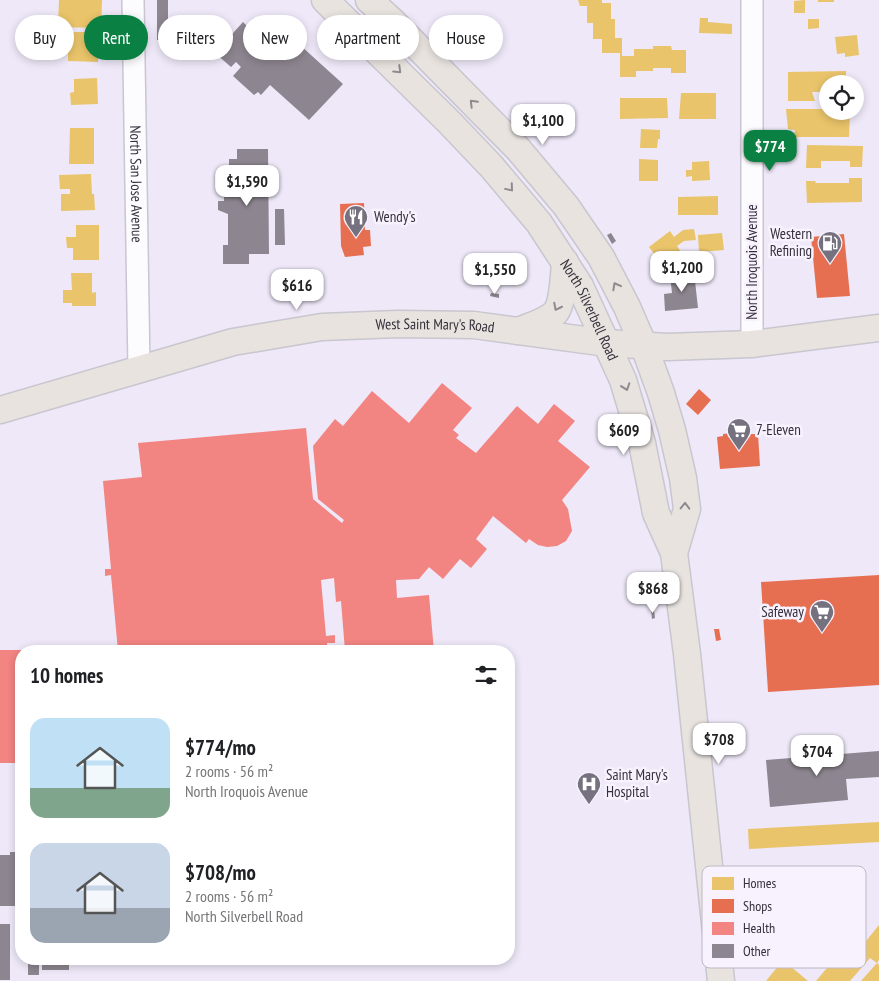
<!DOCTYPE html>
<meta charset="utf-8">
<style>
:root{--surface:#fff;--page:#f6f6f6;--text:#202124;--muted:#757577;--accent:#0b8043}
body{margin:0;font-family:"PT Sans Narrow",sans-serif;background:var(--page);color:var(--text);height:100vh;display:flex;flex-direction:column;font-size:19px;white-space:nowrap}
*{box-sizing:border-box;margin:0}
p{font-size:16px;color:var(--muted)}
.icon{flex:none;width:28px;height:28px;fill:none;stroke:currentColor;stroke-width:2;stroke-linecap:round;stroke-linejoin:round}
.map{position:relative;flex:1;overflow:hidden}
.panel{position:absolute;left:15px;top:645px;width:500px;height:320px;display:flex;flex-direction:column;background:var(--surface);border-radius:20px;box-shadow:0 2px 8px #0003}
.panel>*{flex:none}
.hud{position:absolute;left:15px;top:15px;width:500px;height:45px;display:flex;gap:10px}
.controls{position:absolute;left:819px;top:75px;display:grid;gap:10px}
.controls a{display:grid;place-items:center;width:45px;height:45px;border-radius:50%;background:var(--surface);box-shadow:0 2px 8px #0003;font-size:25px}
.price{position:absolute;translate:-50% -42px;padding:0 11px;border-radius:10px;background:#fff;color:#222;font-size:16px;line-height:32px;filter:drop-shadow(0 1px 2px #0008)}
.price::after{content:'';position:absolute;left:50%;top:30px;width:15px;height:11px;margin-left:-8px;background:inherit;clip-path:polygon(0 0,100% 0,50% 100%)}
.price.active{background:var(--accent);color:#fff}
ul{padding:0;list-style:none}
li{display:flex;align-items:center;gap:15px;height:125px;padding:0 15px}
li span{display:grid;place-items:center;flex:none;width:140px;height:100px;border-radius:15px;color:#555}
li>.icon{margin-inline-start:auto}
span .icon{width:60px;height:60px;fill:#fffc;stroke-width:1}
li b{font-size:21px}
h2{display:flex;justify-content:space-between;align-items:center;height:60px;padding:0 15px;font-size:21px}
.pill{padding:0 18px;border-radius:22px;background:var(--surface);box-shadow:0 2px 8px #0003;font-size:18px;line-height:45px}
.pill.active{background:var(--accent);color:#fff}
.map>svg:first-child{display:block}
</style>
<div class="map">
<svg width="879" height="981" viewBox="0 0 879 981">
<rect width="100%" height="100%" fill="#eee8f8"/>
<path fill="#e9c46a" d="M59 0H102L101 28 58 27Z
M578 0H602V3H611V19H615V38H622V56H634V49H653V46H671L672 50H686V73H671V68H653V71H636V77H620V53H602V39H593V23H587V6H580Z
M805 0V13H794V1Z
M818 0H834V2H818Z
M700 18H708V22L732 24V34L699 33Z
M808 19H819V28L808 29Z
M47 29H60L59 51H46Z
M68 32H98V62L68 61Z
M857 35 859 55 845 57V53L837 54 835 37Z
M846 71V84H828V92H812L815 101H788V72Z
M97 78 98 104 71 105 70 93 74 92V79Z
M681 93H716V119H679Z
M620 98H667L668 118 620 119Z
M786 109H828V111H850L849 137H794L795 130 788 129Z
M70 128H94V164H69Z
M641 129 660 130V139H658L657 148H640Z
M807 145 863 146 862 167H850V161H821V168H806Z
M639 159 658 160V181H639Z
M709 161 710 180 692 181V176L686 177V170H692V162Z
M91 174 92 194H94L95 210 61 211V194H70V189H60L59 175Z
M849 178H862V202L807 203 806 181H816L815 183H849Z
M718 196V215H678V197Z
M76 225H99V260H73V248H67L66 237H76Z
M694 229 696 240 684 241 677 246 681 252 669 261 664 254 658 259 649 247 670 231 674 237 683 230Z
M722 233 724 250 699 252 698 235Z
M71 273H92V293L96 292V306H72V303H63V290H72Z
M879 822V842L749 849 748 829Z
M879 925V960L877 963 870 958 850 981H816L848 943 858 951Z
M783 960 808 981H766Z
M877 963 879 965V981H861Z"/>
<path fill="#e76f51" d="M364 203 365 230H370L371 246 363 247 364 255 345 257 341 246 340 204Z
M844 234 850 296 817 298 811 237Z
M699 389 711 400 698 415 686 404Z
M751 431V434H758L760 466 720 469 717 437 723 436V434Z
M879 575V685L768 692 761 582Z
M714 629H719L721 640 716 641Z"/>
<path fill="#f28482" d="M442 383 472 408 453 430 459 435 456 438 476 453 517 406 538 424 554 404 575 421 558 441 590 467 562 500 568 509 572 531 566 541 557 546 547 547 538 545 529 539 526 543 493 516 476 539 487 549 471 568 460 559 443 579 429 567 419 579 396 580 397 598 429 595 434 651H345L341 601 336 602 334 578 321 580 326 636 335 635V643H327L328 651H118L111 575 105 576V569H111L103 481 142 477 138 443 306 428 313 499 342 523 344 520 318 499 313 446 335 419 343 426 372 391 409 423Z
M0 650H21V763H0Z"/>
<path fill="#8d858f" d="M157 0H168V40H157Z
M269 17 343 84 309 120 270 85 261 95 258 92 254 95 233 76 241 67 236 62 231 67 215 53 243 22 247 26 254 18 262 25Z
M237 149H268L269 254H249V264H223V245H228V214L218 210V201H224V195H229V159H237Z
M275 209H284L285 245H275Z
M611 233 616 241 612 244 607 235Z
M694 272 698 308 665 311 664 294 672 293 670 275Z
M491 293 499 294V298L490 296Z
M651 610H654L655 618 652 619Z
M879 751V777L846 779 848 800 770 807 766 760Z
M10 852H21V906H0V855H10Z
M0 924H10V980H0Z
M28 959H39V975H28Z
M42 959H69V970H42Z"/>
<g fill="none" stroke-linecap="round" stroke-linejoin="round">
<g stroke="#cac5d2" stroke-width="24">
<g id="minor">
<path id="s1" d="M133 0 139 369"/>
<path d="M752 344V0"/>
</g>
</g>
<g stroke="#c8c6ce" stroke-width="29">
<g id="major">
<path id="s2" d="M325 0 450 123 491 166 539 223 580 286 623 380 642 443 656 513 674 553 687 654 721 981"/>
<path d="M369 0 393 22 519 150 566 206 601 257 627 307 644 346 661 393 672 430 683 478 687 509 674 553"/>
<path d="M518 331C530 326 546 322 555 313 563 304 564 275 565 262"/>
<path id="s3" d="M0 410 233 342 322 327 397 324 474 325 607 343 667 347 752 344 879 328"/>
</g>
</g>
<use href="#minor" stroke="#fcfcfe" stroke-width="21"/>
<use href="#major" stroke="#e8e3df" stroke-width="26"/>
</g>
<defs><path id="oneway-chevron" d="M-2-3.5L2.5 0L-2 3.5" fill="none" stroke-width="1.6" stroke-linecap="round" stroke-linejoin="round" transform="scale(1.25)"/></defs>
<g stroke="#8e8a8e">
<use href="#oneway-chevron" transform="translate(398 70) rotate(44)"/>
<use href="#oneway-chevron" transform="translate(473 103) rotate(-135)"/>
<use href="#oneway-chevron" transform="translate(510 188) rotate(50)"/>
<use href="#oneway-chevron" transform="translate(616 286) rotate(-118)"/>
<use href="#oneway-chevron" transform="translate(557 307) rotate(117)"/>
<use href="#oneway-chevron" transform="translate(626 387) rotate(71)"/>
<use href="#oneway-chevron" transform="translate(685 506) rotate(-89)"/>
</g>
<defs>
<g id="restaurant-pin" transform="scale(1.25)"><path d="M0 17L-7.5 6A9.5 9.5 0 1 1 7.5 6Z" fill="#76717e" stroke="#f7f2fe"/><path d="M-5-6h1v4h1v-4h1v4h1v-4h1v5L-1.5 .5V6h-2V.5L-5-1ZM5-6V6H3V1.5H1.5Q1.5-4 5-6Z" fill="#fff"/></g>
<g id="fuel-pin" transform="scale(1.25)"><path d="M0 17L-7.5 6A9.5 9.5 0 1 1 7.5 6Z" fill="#76717e" stroke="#f7f2fe"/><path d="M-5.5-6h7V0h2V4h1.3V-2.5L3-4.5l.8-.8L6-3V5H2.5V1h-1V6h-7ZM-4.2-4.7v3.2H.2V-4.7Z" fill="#fff"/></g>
<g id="supermarket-pin" transform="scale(1.25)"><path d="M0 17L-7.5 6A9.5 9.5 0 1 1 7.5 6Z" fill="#76717e" stroke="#f7f2fe"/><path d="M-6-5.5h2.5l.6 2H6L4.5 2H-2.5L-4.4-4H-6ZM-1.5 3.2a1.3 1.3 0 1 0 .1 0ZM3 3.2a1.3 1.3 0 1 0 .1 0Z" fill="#fff"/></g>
<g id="hospital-pin" transform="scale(1.25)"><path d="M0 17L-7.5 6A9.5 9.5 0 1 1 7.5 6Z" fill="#76717e" stroke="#f7f2fe"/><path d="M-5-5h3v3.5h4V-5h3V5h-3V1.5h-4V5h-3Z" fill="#fff"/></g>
</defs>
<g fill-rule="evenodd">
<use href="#restaurant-pin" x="356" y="217"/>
<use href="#fuel-pin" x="830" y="243"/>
<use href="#supermarket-pin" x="739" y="430"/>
<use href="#supermarket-pin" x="822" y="612"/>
<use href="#hospital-pin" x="589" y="784"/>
</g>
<g text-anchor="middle" stroke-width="5" stroke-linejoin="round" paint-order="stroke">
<g font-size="15" fill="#35313c" stroke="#f7f2fe">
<text dy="5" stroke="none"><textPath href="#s1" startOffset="184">North San Jose Avenue</textPath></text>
<text transform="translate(752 262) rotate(-90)" y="5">North Iroquois Avenue</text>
<text dy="5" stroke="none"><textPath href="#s2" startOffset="410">North Silverbell Road</textPath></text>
<text dy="5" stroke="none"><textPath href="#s3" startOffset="446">West Saint Mary's Road</textPath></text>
</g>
<g font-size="15" fill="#35313c" stroke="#f7f2fe" text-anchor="start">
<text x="374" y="222">Wendy's</text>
<text x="812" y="239" text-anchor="end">Western<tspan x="812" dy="17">Refining</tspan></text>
<text x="756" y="435">7-Eleven</text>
<text x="804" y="617" text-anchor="end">Safeway</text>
<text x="606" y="780">Saint Mary's<tspan x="606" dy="17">Hospital</tspan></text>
</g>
</g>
<rect x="702" y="866" width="164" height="102" rx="8" fill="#f7f2fe" stroke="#bdb8c4" stroke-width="1"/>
<rect x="712" y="877" width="22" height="13" fill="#e9c46a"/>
<rect x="712" y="899" width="22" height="14" fill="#e76f51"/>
<rect x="712" y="922" width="22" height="13" fill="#f28482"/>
<rect x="712" y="944" width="22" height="14" fill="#8d858f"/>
<g font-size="14" fill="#35313c">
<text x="743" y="888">Homes</text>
<text x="743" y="911">Shops</text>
<text x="743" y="933">Health</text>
<text x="743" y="956">Other</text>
</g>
</svg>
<div class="controls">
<a><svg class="icon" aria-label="locate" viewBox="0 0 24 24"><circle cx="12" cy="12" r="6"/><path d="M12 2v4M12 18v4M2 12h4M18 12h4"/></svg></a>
</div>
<b class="price" style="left:543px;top:146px">$1,100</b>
<b class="price active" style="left:770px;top:172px">$774</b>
<b class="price" style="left:247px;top:207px">$1,590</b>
<b class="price" style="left:682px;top:293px">$1,200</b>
<b class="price" style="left:495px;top:295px">$1,550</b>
<b class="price" style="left:297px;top:311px">$616</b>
<b class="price" style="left:624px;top:456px">$609</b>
<b class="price" style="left:653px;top:614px">$868</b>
<b class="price" style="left:719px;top:765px">$708</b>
<b class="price" style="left:817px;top:777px">$704</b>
<div class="hud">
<a class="pill">Buy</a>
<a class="pill active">Rent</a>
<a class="pill">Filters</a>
<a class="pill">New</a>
<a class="pill">Apartment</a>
<a class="pill">House</a>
</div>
<section class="panel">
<h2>10 homes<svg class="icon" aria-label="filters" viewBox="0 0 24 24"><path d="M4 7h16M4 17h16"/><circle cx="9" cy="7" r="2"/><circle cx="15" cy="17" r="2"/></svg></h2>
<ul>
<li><span style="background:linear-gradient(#bfe0f5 70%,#7fa58c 0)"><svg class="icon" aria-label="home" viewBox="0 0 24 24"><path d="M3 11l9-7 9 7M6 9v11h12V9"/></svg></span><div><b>$774/mo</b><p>2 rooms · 56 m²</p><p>North Iroquois Avenue</p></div></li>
<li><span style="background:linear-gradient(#c9d6e8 65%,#9aa5b1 0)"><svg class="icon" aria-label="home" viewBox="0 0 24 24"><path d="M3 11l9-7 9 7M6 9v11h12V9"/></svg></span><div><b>$708/mo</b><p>2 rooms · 56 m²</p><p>North Silverbell Road</p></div></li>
</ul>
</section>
</div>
